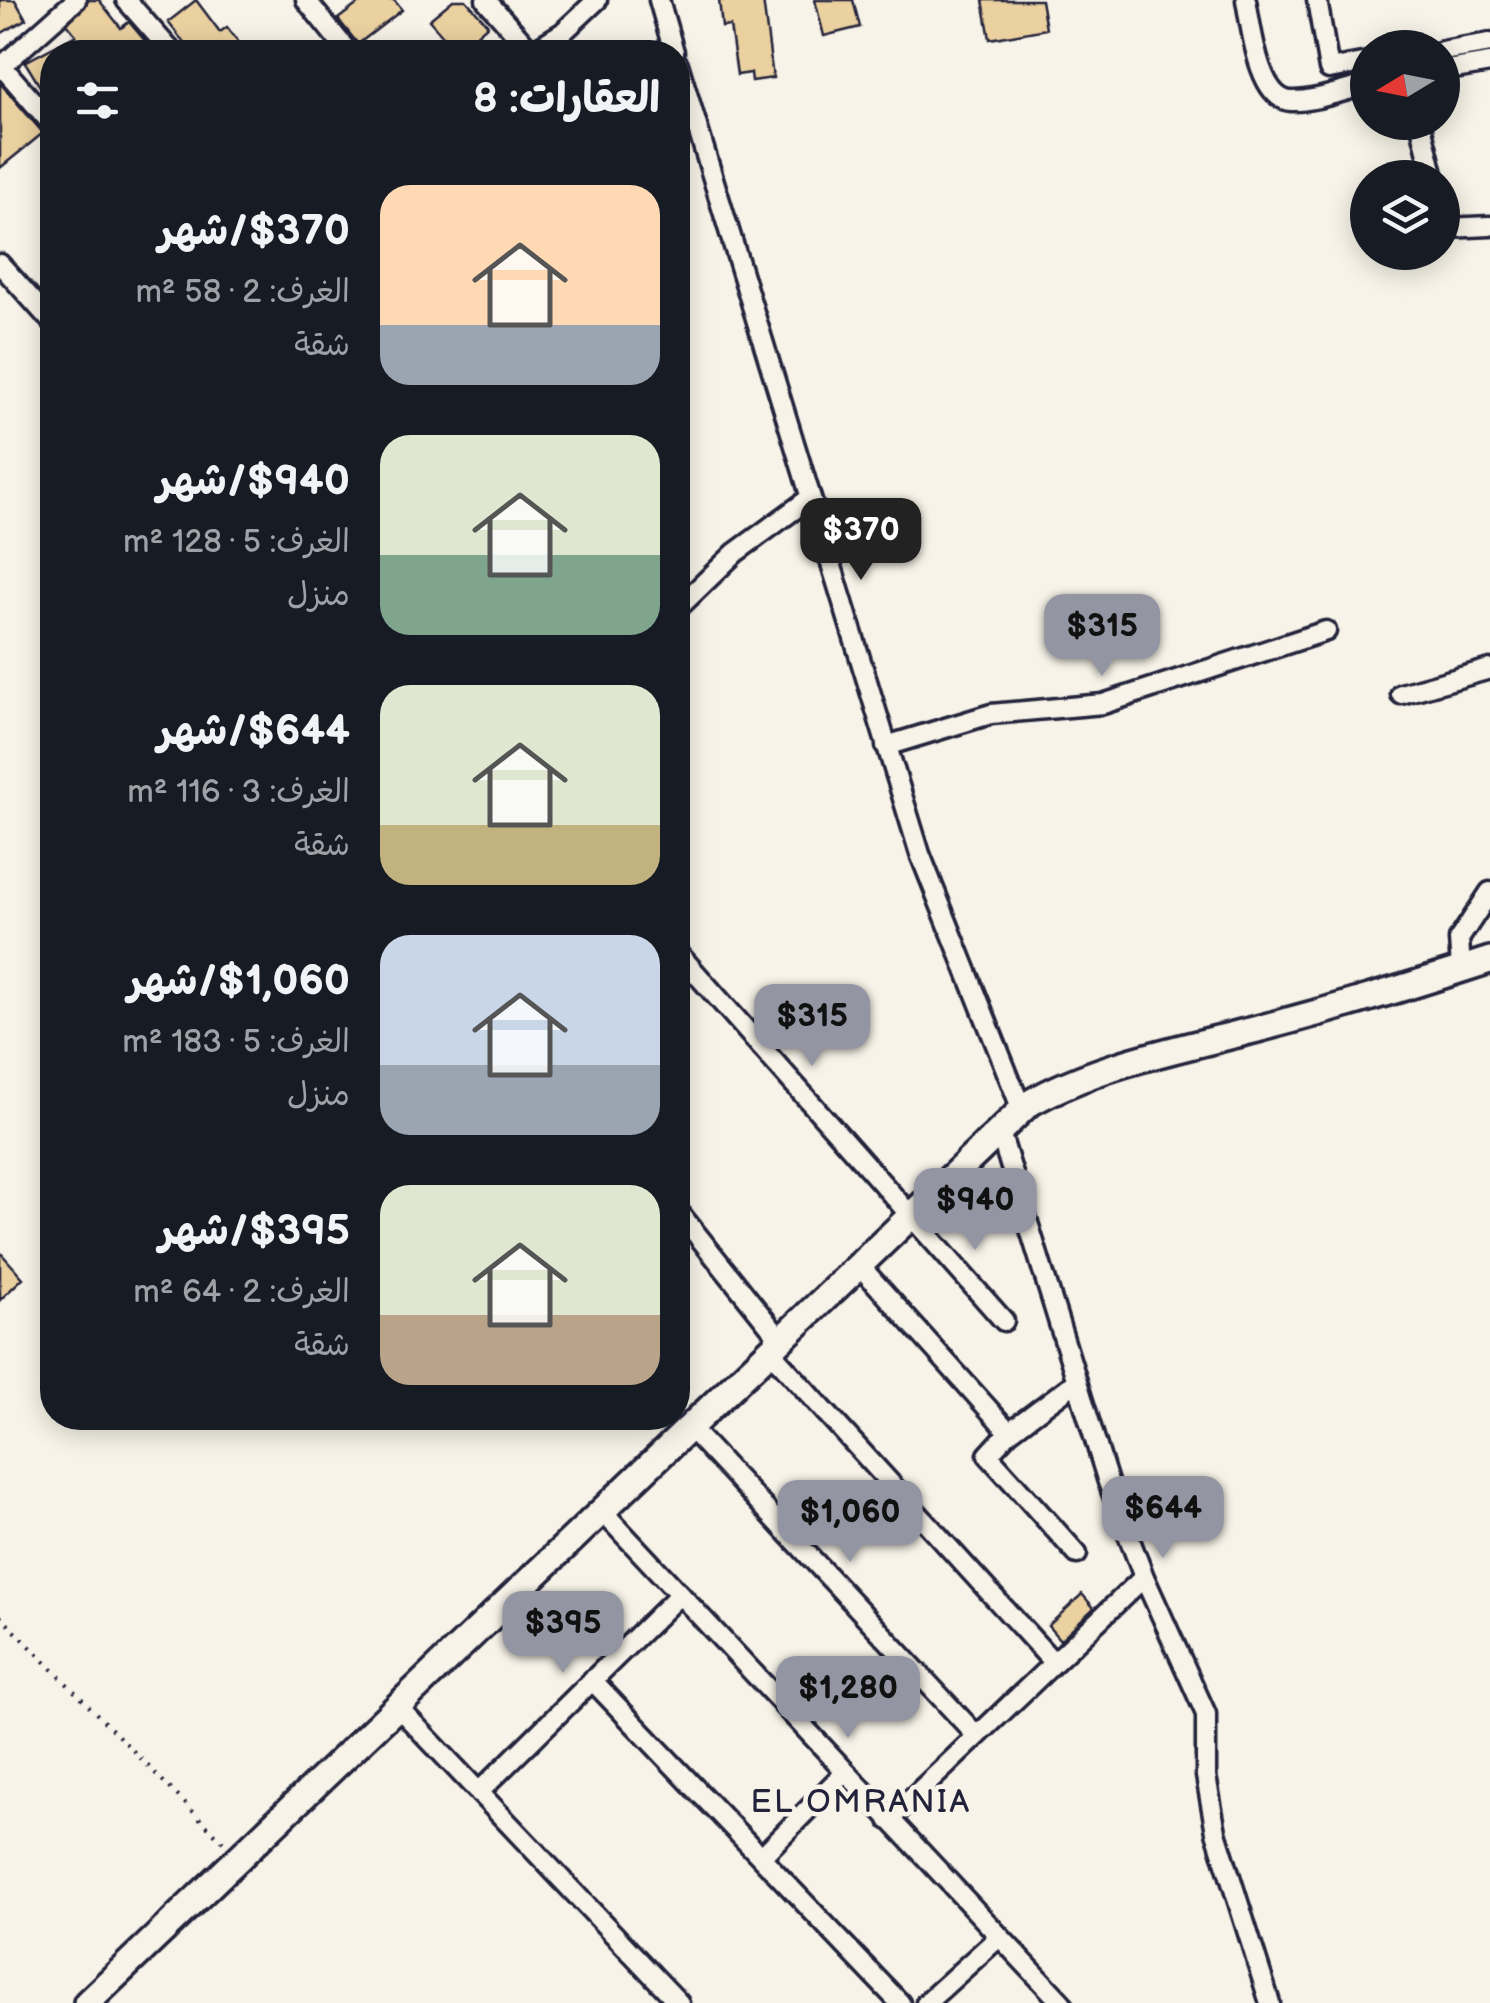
<!DOCTYPE html>
<html lang="ar">
<meta charset="utf-8">
<style>
:root{--surface:#171b24;--page:#20242c;--text:#f1f3f6;--muted:#9ea1a6;--accent:#9495a2}
body{margin:0;font-family:"Balsamiq Sans","Playpen Sans Arabic",sans-serif;background:var(--page);color:var(--text);direction:rtl;height:100vh;display:flex;flex-direction:column;font-size:38px;white-space:nowrap}
*{box-sizing:border-box;margin:0}
p{font-size:32px;color:var(--muted)}
.icon{flex:none;width:55px;height:55px;fill:none;stroke:currentColor;stroke-width:2;stroke-linecap:round;stroke-linejoin:round}
.map{position:relative;flex:1;overflow:hidden;direction:ltr}
.drawer{position:absolute;left:40px;top:40px;width:650px;height:1390px;display:flex;flex-direction:column;background:var(--surface);border-radius:40px;box-shadow:0 5px 25px #0003;direction:rtl}
.drawer>*{flex:none}
.needle{width:65px;rotate:260deg}
.fabs{position:absolute;left:1350px;top:30px;display:grid;gap:20px}
.fabs a{display:grid;place-items:center;width:110px;height:110px;border-radius:50%;background:var(--surface);box-shadow:0 5px 25px #0003;font-size:50px}
.price{position:absolute;translate:-50% -85px;padding:0 22px;border-radius:20px;background:var(--accent);color:#111;font-size:32px;line-height:65px;filter:drop-shadow(0 2px 5px #0008)}
.price::after{content:'';position:absolute;left:50%;top:60px;width:30px;height:22px;margin-left:-15px;background:inherit;clip-path:polygon(0 0,100% 0,50% 100%)}
.price.active{background:#222;color:#fff}
ul{padding:0;list-style:none}
li{display:flex;align-items:center;gap:30px;height:250px;padding:0 30px}
li span{display:grid;place-items:center;flex:none;width:280px;height:200px;border-radius:30px;color:#555}
li>.icon{margin-inline-start:auto}
span .icon{width:120px;height:120px;fill:#fffc;stroke-width:1}
li b{font-size:42px}
h2{display:flex;justify-content:space-between;align-items:center;height:120px;padding:0 30px;font-size:42px}
.map>svg:first-child{display:block}
</style>
<div class="map">
<svg width="1490" height="2003" viewBox="0 0 1490 2003">
<rect width="100%" height="100%" fill="#f7f3e8"/>
<filter id="ink" filterUnits="userSpaceOnUse"><feTurbulence type="fractalNoise" baseFrequency=".01" numOctaves="2"/><feDisplacementMap in="SourceGraphic" scale="20" xChannelSelector="R" yChannelSelector="G"/><feConvolveMatrix kernelMatrix="1 2 1 2 8 2 1 2 1" color-interpolation-filters="sRGB"/></filter>
<g filter="url(#ink)">
<path fill="#ebd1a0" stroke="#22223b" stroke-width="2.5" d="M0 0H15L26 19 0 34Z
M88 0H99L121 28 129 22 146 42 134 52H52V106L25 62 76 35 67 24Z
M196 0 220 32 227 27 246 52H191L168 22Z
M363 0H394L402 10 358 44 338 19Z
M453 0H466L488 25 457 52 429 20Z
M719 0H763L773 78 752 81 751 73 737 75 730 26 722 27Z
M815 0H853L860 27 824 36Z
M983 0H1041L1046 29 990 39Z
M0 83 43 133 0 168Z
M0 1252 23 1278 0 1300Z
M1082 1594 1094 1608 1060 1640 1048 1626Z"/>
<g fill="none" stroke-linecap="round" stroke-linejoin="round">
<g stroke="#22223b" stroke-width="25">
<path id="street" d="M126 0 172 52
M306 0 348 52
M486 0 532 52
M659 0 674 52
M1246 0C1251 25 1258 99 1291 101 1314 102 1344 90 1368 85
M1317 0 1329 69 1368 62
M1442 51 1490 43
M531 52 562 33 597 0
M0 64 52 124
M678 64 920 854 1022 1110
M2 66 76 0
M1442 71 1490 63
M1420 122 1434 178
M1442 211 1447 228 1490 226
M0 264 52 322
M678 608 735 553 810 498
M1401 694 1490 669
M886 746 991 714 1103 704 1326 631
M678 953 1004 1321
M1461 969 1459 939 1490 892
M1000 1132 1108 1482 1144 1577 1206 1714V1776L1216 1832 1270 2003
M678 1211 781 1340
M860 1266 1009 1432
M770 1351 1054 1663
M1077 1381 1009 1432 988 1455 1077 1554
M689 1427 977 1736
M602 1511 1062 2003
M592 1680 900 2003
M397 1706 679 2003
M479 1792 680 1594
M889 1820 1144 1577
M761 1857 845 1772
M926 2003 999 1937"/>
</g>
<g stroke="#22223b" stroke-width="32">
<path id="secondary" d="M87 2003 1028 1104C1099 1063 1182 1049 1261 1028 1338 1008 1414 985 1490 960"/>
</g>
<path stroke="#22223b" stroke-width="4" stroke-dasharray="2.5 8" stroke-linecap="butt" d="M0 1616 225 1844"/>
<use href="#street" stroke="#f7f3e8" stroke-width="18"/>
<use href="#secondary" stroke="#f7f3e8" stroke-width="25"/>
</g>
</g>
<g text-anchor="middle" stroke-width="9" stroke-linejoin="round" paint-order="stroke">
<g font-size="32" letter-spacing="2.5" fill="#22223b" stroke="#f7f3e8">
<text x="861" y="1812">EL OMRANIA</text>
</g>
</g>
</svg>
<div class="fabs">
<a><svg class="needle" viewBox="-14 -14 28 28"><path d="M0-13l5 13h-10z" fill="#e53935"/><path d="M0 13l5-13h-10z" fill="#9ea1a6"/></svg></a>
<a><svg class="icon" aria-label="layers" viewBox="0 0 24 24"><path d="M12 4l9 5-9 5-9-5zM3 14l9 5 9-5"/></svg></a>
</div>
<b class="price active" style="left:861px;top:583px">$370</b>
<b class="price" style="left:1102px;top:679px">$315</b>
<b class="price" style="left:812px;top:1069px">$315</b>
<b class="price" style="left:975px;top:1253px">$940</b>
<b class="price" style="left:1163px;top:1561px">$644</b>
<b class="price" style="left:850px;top:1565px">$1,060</b>
<b class="price" style="left:563px;top:1676px">$395</b>
<b class="price" style="left:848px;top:1741px">$1,280</b>
<section class="drawer">
<h2>العقارات: 8<svg class="icon" aria-label="filters" viewBox="0 0 24 24"><path d="M4 7h16M4 17h16"/><circle cx="9" cy="7" r="2"/><circle cx="15" cy="17" r="2"/></svg></h2>
<ul>
<li><span style="background:linear-gradient(#ffd9b3 70%,#9aa5b1 0)"><svg class="icon" aria-label="home" viewBox="0 0 24 24"><path d="M3 11l9-7 9 7M6 9v11h12V9"/></svg></span><div><b>$370/شهر</b><p>الغرف: 2 · 58 m²</p><p>شقة</p></div></li>
<li><span style="background:linear-gradient(#dfe7d0 60%,#7fa58c 0)"><svg class="icon" aria-label="home" viewBox="0 0 24 24"><path d="M3 11l9-7 9 7M6 9v11h12V9"/></svg></span><div><b>$940/شهر</b><p>الغرف: 5 · 128 m²</p><p>منزل</p></div></li>
<li><span style="background:linear-gradient(#dfe7d0 70%,#c2b280 0)"><svg class="icon" aria-label="home" viewBox="0 0 24 24"><path d="M3 11l9-7 9 7M6 9v11h12V9"/></svg></span><div><b>$644/شهر</b><p>الغرف: 3 · 116 m²</p><p>شقة</p></div></li>
<li><span style="background:linear-gradient(#c9d6e8 65%,#9aa5b1 0)"><svg class="icon" aria-label="home" viewBox="0 0 24 24"><path d="M3 11l9-7 9 7M6 9v11h12V9"/></svg></span><div><b>$1,060/شهر</b><p>الغرف: 5 · 183 m²</p><p>منزل</p></div></li>
<li><span style="background:linear-gradient(#dfe7d0 65%,#b9a48a 0)"><svg class="icon" aria-label="home" viewBox="0 0 24 24"><path d="M3 11l9-7 9 7M6 9v11h12V9"/></svg></span><div><b>$395/شهر</b><p>الغرف: 2 · 64 m²</p><p>شقة</p></div></li>
</ul>
</section>
</div>
